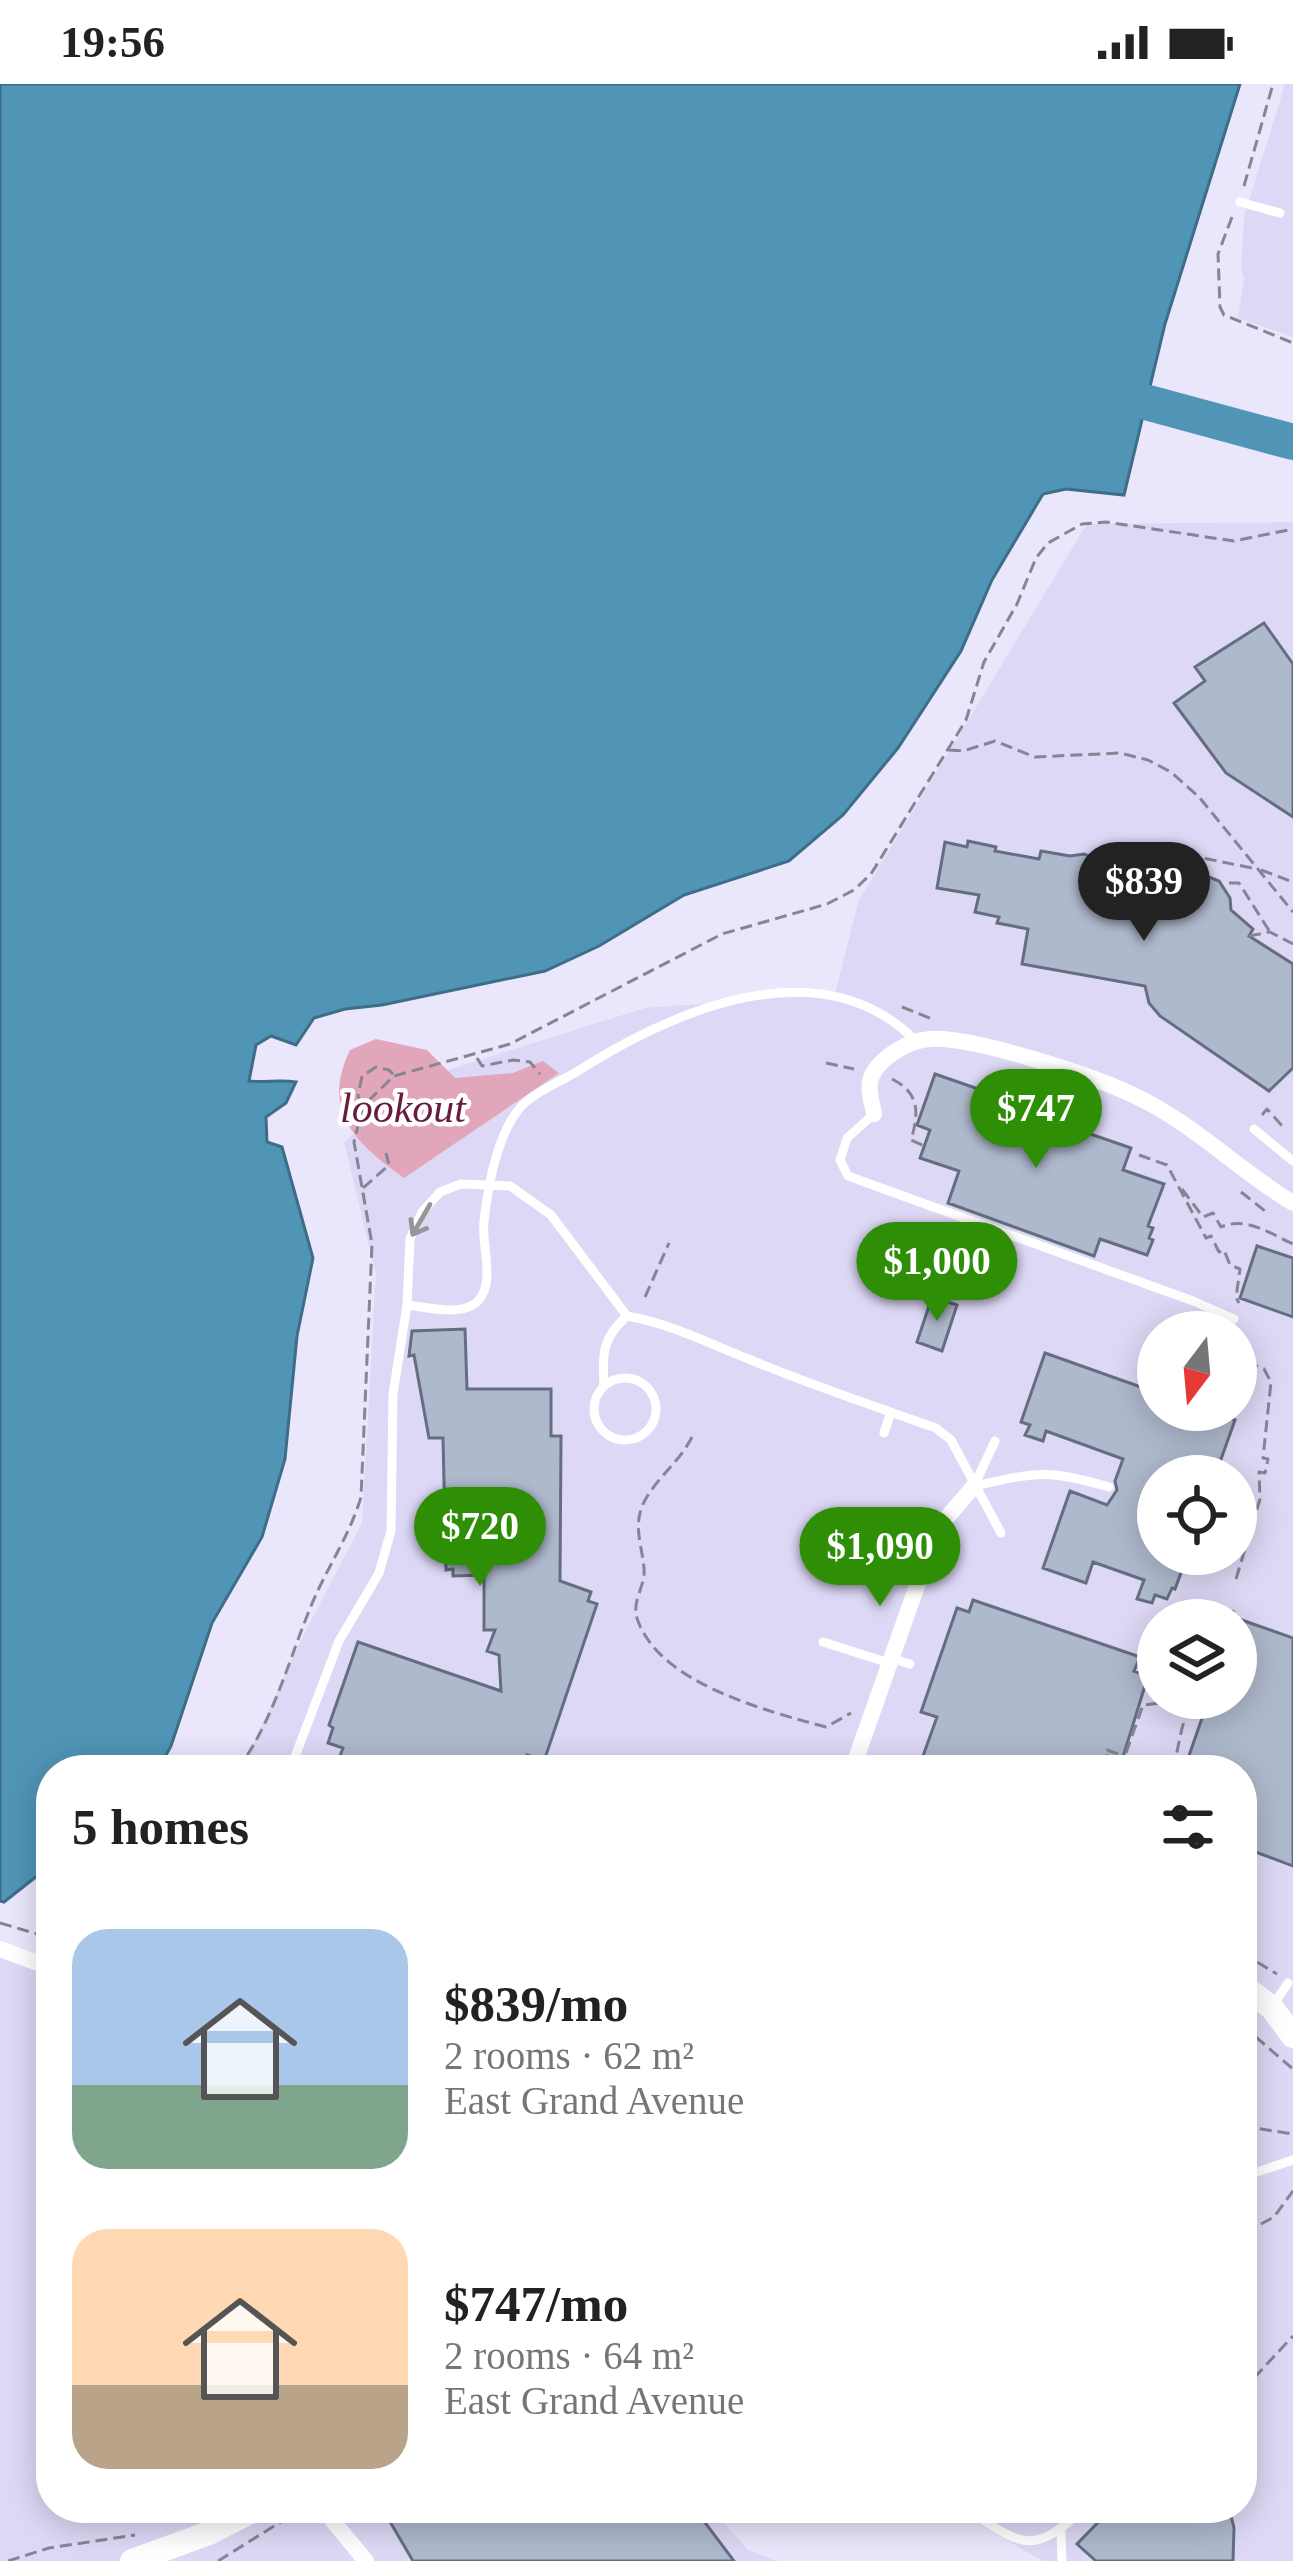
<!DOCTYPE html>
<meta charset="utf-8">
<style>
:root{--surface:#fff;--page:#f2f2f2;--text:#222;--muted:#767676;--accent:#2e8f07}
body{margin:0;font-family:"Times New Roman",serif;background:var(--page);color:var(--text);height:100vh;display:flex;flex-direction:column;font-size:45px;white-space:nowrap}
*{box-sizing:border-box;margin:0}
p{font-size:39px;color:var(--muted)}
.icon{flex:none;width:66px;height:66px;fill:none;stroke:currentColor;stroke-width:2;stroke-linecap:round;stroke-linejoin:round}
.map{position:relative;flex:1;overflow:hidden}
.details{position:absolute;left:36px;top:1671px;width:1221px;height:768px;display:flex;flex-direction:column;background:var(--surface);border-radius:48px;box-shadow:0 6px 30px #0003}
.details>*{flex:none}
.needle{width:78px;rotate:196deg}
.tools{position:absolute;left:1137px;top:1227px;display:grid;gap:24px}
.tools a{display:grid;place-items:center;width:120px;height:120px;border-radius:50%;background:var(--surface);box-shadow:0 6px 30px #0003;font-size:60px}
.price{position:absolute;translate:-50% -102px;padding:0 27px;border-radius:42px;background:var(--accent);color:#fff;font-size:39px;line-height:78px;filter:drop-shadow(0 3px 6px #0008)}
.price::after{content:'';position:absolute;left:50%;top:72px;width:36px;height:27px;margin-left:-18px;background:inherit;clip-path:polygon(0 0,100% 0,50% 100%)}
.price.selected{background:#222;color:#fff}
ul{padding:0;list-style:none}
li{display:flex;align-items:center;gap:36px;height:300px;padding:0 36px}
li span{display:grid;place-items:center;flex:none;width:336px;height:240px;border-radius:36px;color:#555}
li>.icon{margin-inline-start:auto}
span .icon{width:144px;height:144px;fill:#fffc;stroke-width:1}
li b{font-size:51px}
h2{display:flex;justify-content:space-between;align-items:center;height:144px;padding:0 36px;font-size:51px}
.status{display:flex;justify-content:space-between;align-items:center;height:84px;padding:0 60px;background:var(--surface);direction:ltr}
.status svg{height:33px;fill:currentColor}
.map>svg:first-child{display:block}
</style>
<div class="status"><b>19:56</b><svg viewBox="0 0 49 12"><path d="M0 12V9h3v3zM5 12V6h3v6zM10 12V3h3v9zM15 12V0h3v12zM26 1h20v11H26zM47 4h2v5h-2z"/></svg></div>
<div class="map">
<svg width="1293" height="2477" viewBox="0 0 1293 2477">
<rect width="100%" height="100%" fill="#eae6fc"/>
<path fill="#ddd8f5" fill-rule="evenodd" d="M1285 0H1293V253L1238 234 1244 194 1241 186 1244 133Z
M1293 438V2477H1043L951 2424H1242V1686H241L300 1558 362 1439 376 1190 344 1058 422 994 645 924 835 910 859 816 1087 440ZM1158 1248H1236V1326H1158ZM1158 1392H1236V1470H1158ZM1158 1536H1236V1614H1158Z
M0 1864 51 1884V2424H285L287 2429 295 2424H711L748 2466 778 2477H0Z"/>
<path fill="#e2a6bb" d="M376 955 427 966 455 994 513 989 543 977 559 989 404 1094C357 1060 320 1028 350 966Z"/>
<path fill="#5094b6" stroke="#3e6d87" stroke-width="3" d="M0 0H1240L1165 240 1124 411 1066 405 1043 410 992 496 961 567 898 664 843 731 789 777 684 811 599 862 545 887 382 921 345 925 314 934 296 961 271 952 256 961 249 997C266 999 278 995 296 998L286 1019 266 1033 267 1058 282 1063 313 1174 297 1252 285 1375 262 1453 212 1539 171 1662 158 1686H51V1781L4 1818 0 1817Z"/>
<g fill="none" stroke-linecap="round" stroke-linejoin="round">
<path stroke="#5094b6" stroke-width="36" d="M1149 319 1293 358"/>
</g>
<path fill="#afb9cd" stroke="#656e80" stroke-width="3" d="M1264 539 1293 580V733L1226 689 1174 619 1205 597 1195 583Z
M968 757 996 763 995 767 1039 775 1041 767 1070 772 1084 770 1101 777 1121 775 1132 782 1166 788 1164 796 1204 791 1219 797 1230 814 1231 826 1253 845 1249 852 1293 880V984L1269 1007 1160 932 1149 919 1145 902 1022 880 1028 845 997 839 999 833 975 828 979 811 937 804 945 758 967 763Z
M935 990 1016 1018 1015 1024 1131 1064 1123 1086 1164 1100 1148 1142 1153 1144 1149 1154 1153 1156 1147 1171 1100 1155 1094 1172 948 1119 959 1087 920 1074 930 1046 917 1041Z
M1257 1162 1293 1174V1233L1240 1214Z
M932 1213 957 1221 942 1267 917 1258Z
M465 1245 467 1305H551V1352H561L560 1497 591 1508 588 1517 597 1520 544 1677 527 1671 522 1686H384L340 1672 343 1664 328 1659 333 1644 329 1641 358 1558 501 1607 499 1571 487 1567 495 1546H484V1491L453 1492V1485L446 1486 443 1354H429L414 1271 409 1272 412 1247Z
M1045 1269 1158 1309V1326H1206L1235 1336 1215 1392H1158V1470H1188L1175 1505 1172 1504 1167 1515 1155 1511 1152 1519 1137 1515 1144 1496 1093 1478 1086 1499 1043 1484 1070 1407 1107 1421 1117 1406 1115 1397 1123 1375 1046 1347 1043 1357 1025 1351 1030 1341 1021 1338Z
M973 1516 1140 1573 1134 1587 1148 1592 1119 1686 1089 1678 1088 1686H918L937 1633 921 1628 957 1524 969 1528Z
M1236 1534 1293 1554V1782L1242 1763V1686H1184L1209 1614H1236Z
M382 2424H694L734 2477H413Z
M1112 2424H1229L1234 2444 1233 2477H1096L1077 2460Z"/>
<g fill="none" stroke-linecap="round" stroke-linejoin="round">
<path stroke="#878493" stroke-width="3" stroke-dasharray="12 6" stroke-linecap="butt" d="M1244 102 1273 0
M1232 133 1218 170 1220 223 1224 231 1293 259
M949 666 963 667 995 657 1035 673 1120 669 1148 676 1171 688 1199 713 1293 828
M1171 786 1203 774 1252 784
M1261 786 1293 798
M1229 799H1239L1270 848
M1249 852 1270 848 1293 860
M902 923 932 935
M477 974 482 982 513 976 530 978 540 990
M826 979 854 985
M892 995C920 1009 919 1029 911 1056L924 1062
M362 1021 358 1012 362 992 376 983 389 986 394 991
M1262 1031 1267 1025 1284 1044
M1139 1071 1167 1081 1206 1154 1211 1152 1219 1168 1224 1166 1230 1181 1240 1185 1236 1214 1239 1219
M363 1104 389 1081 386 1069
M1182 1105 1203 1133 1213 1129 1221 1143C1246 1132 1271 1150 1293 1160
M1241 1108 1265 1127
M645 1213 669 1159
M692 1353C679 1379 655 1395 643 1420 633 1443 642 1461 644 1484 646 1503 630 1517 638 1537 661 1600 767 1627 826 1643L851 1629
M1236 1495 1260 1415 1259 1388 1265 1389 1268 1375 1263 1374 1271 1298 1264 1285 1247 1278 1250 1270 1236 1265
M1227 1536 1236 1524
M1117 1675 1105 1671 1107 1666 1123 1672
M237 1686C275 1635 289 1573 314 1515 329 1481 350 1450 361 1413L372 1160 354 1058 363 1022 394 992 510 960 722 850 827 820 854 806 871 790 966 636 984 578 1017 520 1036 474 1048 459 1082 440 1106 438 1234 457 1293 445
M1120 1686 1143 1621 1161 1619
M1173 1686C1179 1665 1181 1627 1198 1614
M0 1839 51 1854
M1242 1869 1277 1890
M1242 1941 1293 1985
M1242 2042 1293 2050
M1261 2140 1274 2133 1293 2107
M1242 2307 1293 2252
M8 2477 49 2464 135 2451
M218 2477 303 2424"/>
<path stroke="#fff" stroke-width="9" d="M1240 118 1280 129
M874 1030 847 1054 840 1076 848 1092 1193 1217 1234 1235
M1254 1045 1293 1077
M407 1221C426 1223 463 1233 478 1217 496 1198 481 1161 484 1137 488 1102 496 1053 519 1025 533 1008 563 997 581 985 677 925 821 862 916 957
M594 1325a31 31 0 1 1 62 0a31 31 0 1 1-62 0Z
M604 1302C602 1270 602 1254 627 1232
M884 1349 891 1328
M974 1402C1038 1388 1046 1385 1109 1403
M974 1402 995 1357
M823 1558 889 1579
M891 1574 910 1580
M290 1686 339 1557 379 1489 391 1447 393 1310 407 1221 410 1155 422 1128 440 1108 461 1100 510 1102 551 1131 627 1232C672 1240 708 1259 751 1276 811 1301 874 1322 936 1344L951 1356 1001 1449
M1274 1920 1288 1899
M1242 2093 1293 2076
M1242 2109 1248 2144 1252 2212
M963 2424C1019 2457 1029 2477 1084 2424
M1061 2447 1062 2477"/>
<path stroke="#fff" stroke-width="16" d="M874 1030C872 1018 867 1004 871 994 879 973 910 956 930 955 972 952 1094 992 1133 1011 1192 1038 1238 1086 1293 1119
M852 1686 937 1445 974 1402
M0 1865 51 1884
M322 2424 366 2477"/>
<path stroke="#fff" stroke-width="24" d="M1242 1901 1272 1924 1293 1952
M132 2477 209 2449 258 2424"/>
</g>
<defs><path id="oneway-shaft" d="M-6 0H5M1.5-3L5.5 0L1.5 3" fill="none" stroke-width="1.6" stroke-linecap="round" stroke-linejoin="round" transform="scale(3)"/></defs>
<use stroke="#969598" href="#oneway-shaft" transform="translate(421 1136) rotate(120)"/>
<g text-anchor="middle" stroke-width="9" stroke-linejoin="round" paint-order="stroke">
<g font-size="42" font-style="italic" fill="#691b3f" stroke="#fff">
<text x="403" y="1038">lookout</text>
</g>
</g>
</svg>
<div class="tools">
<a><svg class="needle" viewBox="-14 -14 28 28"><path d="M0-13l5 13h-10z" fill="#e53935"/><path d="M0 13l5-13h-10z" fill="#767676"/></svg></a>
<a><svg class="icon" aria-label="locate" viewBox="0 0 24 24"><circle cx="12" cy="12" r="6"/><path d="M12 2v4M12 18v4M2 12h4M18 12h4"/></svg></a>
<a><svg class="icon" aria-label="layers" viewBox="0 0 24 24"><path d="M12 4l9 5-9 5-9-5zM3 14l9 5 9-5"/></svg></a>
</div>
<b class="price selected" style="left:1144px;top:860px">$839</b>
<b class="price" style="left:1036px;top:1087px">$747</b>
<b class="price" style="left:937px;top:1240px">$1,000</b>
<b class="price" style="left:480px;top:1505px">$720</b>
<b class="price" style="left:880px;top:1525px">$1,090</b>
<section class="details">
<h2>5 homes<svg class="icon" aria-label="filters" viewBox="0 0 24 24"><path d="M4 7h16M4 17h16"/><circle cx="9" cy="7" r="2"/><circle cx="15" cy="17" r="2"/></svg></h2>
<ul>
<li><span style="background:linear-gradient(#a9c7e8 65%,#7fa58c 0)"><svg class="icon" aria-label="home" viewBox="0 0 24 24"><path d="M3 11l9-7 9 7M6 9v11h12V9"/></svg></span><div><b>$839/mo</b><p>2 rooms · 62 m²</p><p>East Grand Avenue</p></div></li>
<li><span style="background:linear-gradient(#ffd9b3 65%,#b9a48a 0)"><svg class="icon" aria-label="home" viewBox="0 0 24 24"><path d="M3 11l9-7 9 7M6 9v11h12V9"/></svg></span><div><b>$747/mo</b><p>2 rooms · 64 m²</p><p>East Grand Avenue</p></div></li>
</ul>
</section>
</div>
